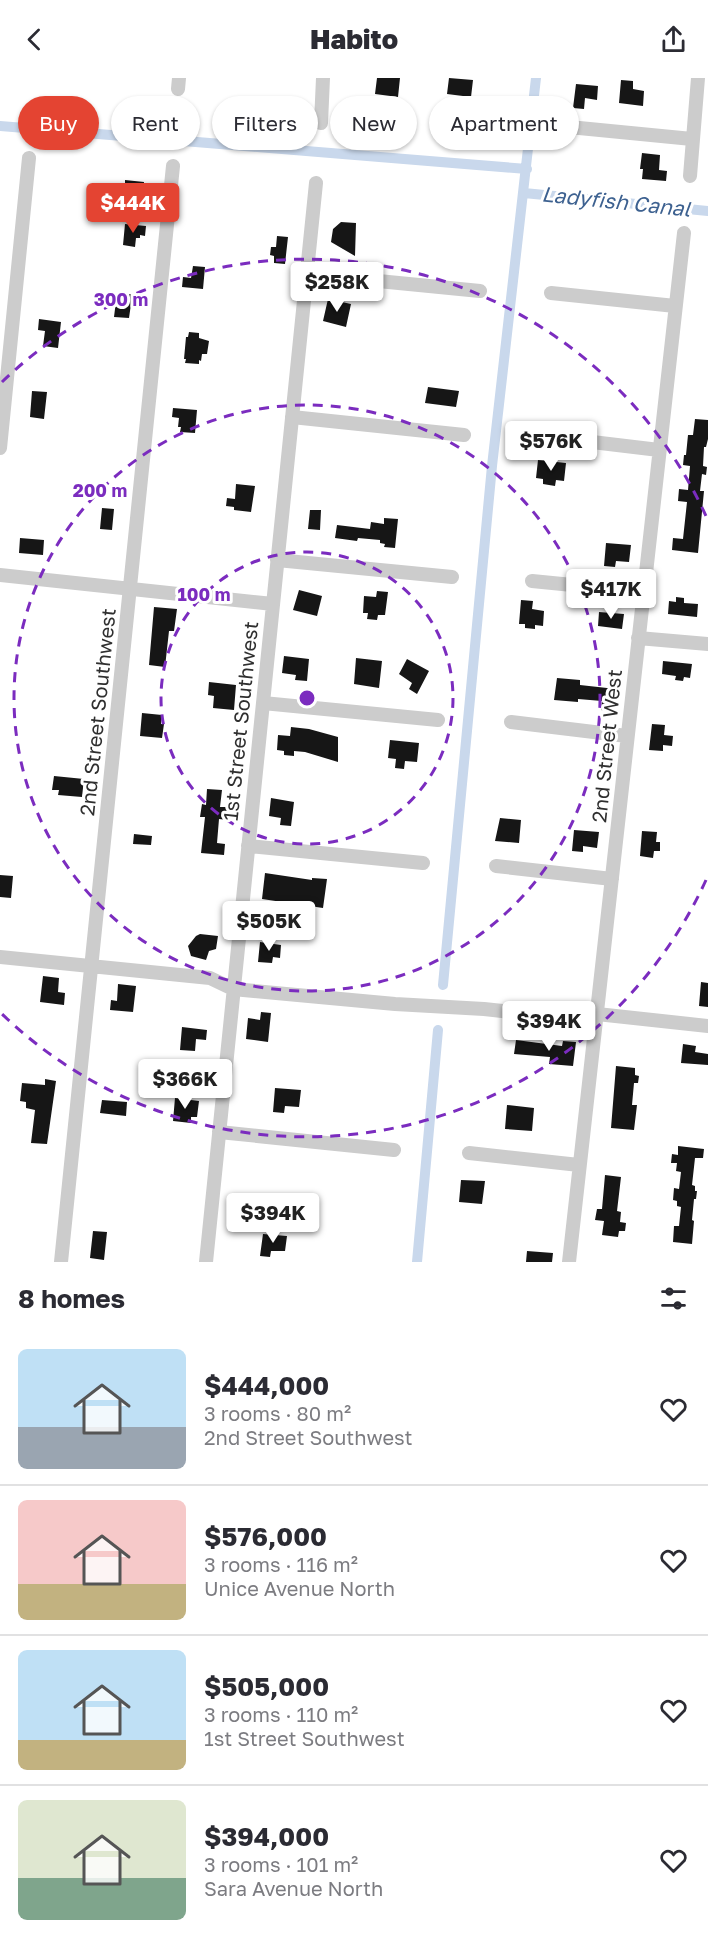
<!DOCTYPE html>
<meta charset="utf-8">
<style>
:root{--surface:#fff;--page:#f2f2f3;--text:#2b2b33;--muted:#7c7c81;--line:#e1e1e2;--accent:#e44432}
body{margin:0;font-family:"Golos Text",sans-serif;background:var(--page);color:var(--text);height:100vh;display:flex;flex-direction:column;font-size:22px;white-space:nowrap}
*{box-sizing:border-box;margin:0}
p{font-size:20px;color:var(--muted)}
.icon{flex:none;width:33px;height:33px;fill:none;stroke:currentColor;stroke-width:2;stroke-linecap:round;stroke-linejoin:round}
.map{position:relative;height:1184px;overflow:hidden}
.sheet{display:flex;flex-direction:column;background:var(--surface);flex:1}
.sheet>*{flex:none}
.banner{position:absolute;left:18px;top:18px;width:672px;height:54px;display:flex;gap:12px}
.price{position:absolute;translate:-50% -51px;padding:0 14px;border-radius:6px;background:#fff;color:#222;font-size:20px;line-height:39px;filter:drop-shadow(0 2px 3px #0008)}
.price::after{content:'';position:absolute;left:50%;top:36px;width:18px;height:14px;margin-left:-9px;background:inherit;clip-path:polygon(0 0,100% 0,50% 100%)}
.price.on{background:var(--accent);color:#fff}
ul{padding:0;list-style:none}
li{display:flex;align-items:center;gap:18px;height:150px;padding:0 18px}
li+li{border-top:2px solid var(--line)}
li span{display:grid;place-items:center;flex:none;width:168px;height:120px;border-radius:9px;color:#555}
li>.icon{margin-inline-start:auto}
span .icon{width:72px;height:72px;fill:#fffc;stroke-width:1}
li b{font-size:26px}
h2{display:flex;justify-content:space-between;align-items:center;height:72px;padding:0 18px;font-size:26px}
.tag{padding:0 21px;border-radius:27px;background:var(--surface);box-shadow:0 2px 4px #0004;font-size:21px;line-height:54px}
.tag.on{background:var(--accent);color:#fff}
header{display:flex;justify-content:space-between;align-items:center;height:78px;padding:0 18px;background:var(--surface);font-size:27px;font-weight:800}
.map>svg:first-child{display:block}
</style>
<header><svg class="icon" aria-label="back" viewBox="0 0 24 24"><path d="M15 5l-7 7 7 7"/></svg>Habito<svg class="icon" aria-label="share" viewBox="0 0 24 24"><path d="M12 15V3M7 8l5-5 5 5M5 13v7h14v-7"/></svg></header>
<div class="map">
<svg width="708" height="1184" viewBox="0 0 708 1184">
<rect width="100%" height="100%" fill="#fff"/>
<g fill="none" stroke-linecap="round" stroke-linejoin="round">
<path stroke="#c9d8ec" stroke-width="10" d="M0 48 527 91
M524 115 708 133
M443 907 492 388 536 0
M417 1184 438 952"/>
</g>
<path fill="#161616" d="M377 0H400L398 19 375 16Z
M449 0 473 2 471 19 447 16Z
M621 2 633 3V11L644 13 643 28 619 25Z
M576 6 598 8 597 22 585 20 584 31 573 30Z
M642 75 660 77 659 92 667 93 666 103 642 101 643 91H640Z
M125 102 144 104 142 130 119 128 120 108 125 109Z
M341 144 356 145 355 178 331 164 333 151Z
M125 146 146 148 145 158 140 157V160H136L135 169 123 167Z
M277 158 288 159 285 186 274 185V178L270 177 271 169H276Z
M193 188 205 189 203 211 182 209 183 199 191 200Z
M117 215 138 217 137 227 131 226 129 240 114 239Z
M328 221 351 226 346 249 323 243Z
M39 241 61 244 58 270 43 268 45 253 38 252Z
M189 254 199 255V260L209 263 207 276H202L201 283 199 282V286L185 285 186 281H184L186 259H188Z
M428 309 459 313 456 329 425 325Z
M32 313 47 314 44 341 30 339Z
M173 330 197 332 195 355 180 354 181 349H178L179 340 172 339Z
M695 341 708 342V361L706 369H704L703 388 707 389 706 397 702 396 700 413H704L698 475 672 472 673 460 683 461 687 424 678 423 679 411 688 412 690 388 683 387 684 377H686L688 357H693Z
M538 382 566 385 564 403 556 402 555 408 543 406V401L536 400Z
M236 406 255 408 251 434 234 432V429L226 428 227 420 235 421Z
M102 430 114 431 112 452 100 451Z
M310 432H321L320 452 308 451Z
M384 440 398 441 395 470 384 469 385 466 380 465V462L358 460 357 463 335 460 337 447 370 451 371 444 384 446Z
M20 460 44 462 43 477 19 475Z
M606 465 631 467 629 484 616 483 615 489 604 488Z
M299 512 322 518 317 538 293 532Z
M377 513 388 514 385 537H378L377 542 367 541 368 535H363L364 518 376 519Z
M676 519 684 520V525L698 526 697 539 668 536 669 523 676 524Z
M521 522 533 523 532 531 544 533 543 548 535 547V551L525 550V546H519Z
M154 529 177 531 174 553H169L165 589 149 587Z
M599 534 624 536 622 551 598 548Z
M284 578 309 581 307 603 295 602 296 597 282 595Z
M356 580 382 583 379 610 354 606Z
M407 581 429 593 417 616 409 611 412 605 399 596Z
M663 583 692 586 690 600 684 599 683 603 675 602 676 598 662 596Z
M557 600 580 602V607L616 611 613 634 601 632 602 623 578 621V624L554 622Z
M209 604 236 607 234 632 213 630 214 618 208 617Z
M142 635 162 637 161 646H164L162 660 140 658Z
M652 646 665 647 664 657 673 658 672 668 663 667V673L649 672Z
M291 649 309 651 338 659V684L305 674 294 673V678L284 677V673L277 672 278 657 290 658Z
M390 662 419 665 417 684 405 683 404 691 395 690 396 681 388 680Z
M54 698 84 701 82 719 58 717 59 712H52Z
M207 711 222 712 220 729H228L227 742 219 741 217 765 225 766 224 777 201 775 205 739H200L202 726 206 727Z
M271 720 294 724 291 748 280 747 281 740 269 738Z
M500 740 521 742 519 765 495 763Z
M574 752 599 754 597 770 583 768V774L572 773Z
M642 753 657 754 656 764H660V773H654L653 780 640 778Z
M134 756 152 758 151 767 133 766Z
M265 795 312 802V800L327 801 323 830 262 821Z
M0 797 13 798 11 820 0 819Z
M200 856 218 858 216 871 209 873 206 882 191 878 188 868 196 858Z
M260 864 281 867 280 880 273 879 272 885 258 884Z
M43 898 59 900 58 914 65 915 64 927 40 924Z
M701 904 708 905V929L699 928Z
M118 906 136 908 133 934 110 932 111 922 117 923Z
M261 934 271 935 268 964 246 961 248 940 260 942Z
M182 949 207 952 206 962 196 961 195 973 180 972Z
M516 962 562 968 563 963 576 964 573 988 549 986 550 979 514 976Z
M683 966 696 968 695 974 708 976V987L681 985Z
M616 988 635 990V997L639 998 638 1005H634L632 1027H637L634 1052 611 1050Z
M45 1001 56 1003 47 1066 31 1065 35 1032 26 1030V1024L20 1023 22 1005 45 1007Z
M275 1010 301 1012 299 1029 285 1028 284 1035 273 1034Z
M175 1020 199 1023 197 1039H191V1045L173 1043Z
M102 1022 127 1024 126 1038 100 1035Z
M507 1027 534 1030 532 1053 505 1051Z
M678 1068 704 1071 703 1080H695L692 1107 695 1108V1113H697L696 1121H694L692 1142 694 1143 692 1166 673 1164 674 1148H679L681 1129 677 1128V1123L673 1122 674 1110 679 1111 681 1094 676 1093 677 1085H671L672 1076 678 1077Z
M605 1097 621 1099 617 1133 621 1134 620 1144 626 1145 625 1153H619L618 1159 602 1157 604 1143 595 1142 597 1131H602Z
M461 1102 485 1103 482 1126 459 1124Z
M93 1153 107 1154 104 1182 90 1180Z
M263 1156 287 1158 285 1173H271L270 1179 260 1178Z
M527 1173 553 1175 552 1184H526Z"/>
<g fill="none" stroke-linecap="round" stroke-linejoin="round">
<path stroke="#ccc" stroke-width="14" d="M178 11 179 0
M321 45 323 0
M569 49 692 61
M690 98 698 0
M307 196 480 213
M551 215 675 228
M292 339 464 357
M542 358 659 372
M0 370 29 80
M277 482 452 499
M0 497 273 526
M532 503 643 514
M638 560 708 566
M263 625 438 642
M511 644 627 658
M248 768 423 785
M496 788 612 801
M0 879 210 900 233 911 395 926 484 931 584 942 597 936 708 948
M219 1054 394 1072
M469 1075 579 1087
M61 1184 173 88
M206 1184 316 105
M569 1184 684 155"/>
</g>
<g fill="none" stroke="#7b2cbf" stroke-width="3" stroke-dasharray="10 8">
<circle cx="307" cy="620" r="146"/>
<circle cx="307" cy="620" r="293"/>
<path d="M706 802A439 439 0 0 1 2 936M2 304A439 439 0 0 1 706 438"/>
</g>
<g text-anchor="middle" stroke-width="6" stroke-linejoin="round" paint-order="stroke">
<g font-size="20" fill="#2f2f2f" stroke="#fff">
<text transform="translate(98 634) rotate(-84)" y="7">2nd Street Southwest</text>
<text transform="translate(241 643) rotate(-84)" y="7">1st Street Southwest</text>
<text transform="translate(607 668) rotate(-84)" y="7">2nd Street West</text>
</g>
<g font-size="21" font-style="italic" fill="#3d6190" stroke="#fff">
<text transform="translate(616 124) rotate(6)" y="7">Ladyfish Canal</text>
</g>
</g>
<circle cx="307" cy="620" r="9" fill="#7b2cbf" stroke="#fff" stroke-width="3"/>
<g font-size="18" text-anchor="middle" font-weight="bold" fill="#7b2cbf" stroke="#fff" stroke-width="6" stroke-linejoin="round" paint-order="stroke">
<text x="121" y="228">300 m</text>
<text x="100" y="419">200 m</text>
<text x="204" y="523">100 m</text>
</g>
</svg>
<b class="price on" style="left:133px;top:156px">$444K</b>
<b class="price" style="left:337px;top:235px">$258K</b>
<b class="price" style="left:551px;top:394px">$576K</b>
<b class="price" style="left:611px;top:542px">$417K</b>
<b class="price" style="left:269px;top:874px">$505K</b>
<b class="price" style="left:549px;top:974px">$394K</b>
<b class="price" style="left:185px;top:1032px">$366K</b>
<b class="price" style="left:273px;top:1166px">$394K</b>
<div class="banner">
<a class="tag on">Buy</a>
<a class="tag">Rent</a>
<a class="tag">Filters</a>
<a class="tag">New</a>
<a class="tag">Apartment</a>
</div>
</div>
<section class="sheet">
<h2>8 homes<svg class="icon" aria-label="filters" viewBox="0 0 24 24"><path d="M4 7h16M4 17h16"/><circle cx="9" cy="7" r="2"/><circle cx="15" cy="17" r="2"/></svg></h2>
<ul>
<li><span style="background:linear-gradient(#bfe0f5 65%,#9aa5b1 0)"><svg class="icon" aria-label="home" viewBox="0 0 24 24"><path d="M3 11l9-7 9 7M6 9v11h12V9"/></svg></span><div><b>$444,000</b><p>3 rooms · 80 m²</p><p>2nd Street Southwest</p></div><svg class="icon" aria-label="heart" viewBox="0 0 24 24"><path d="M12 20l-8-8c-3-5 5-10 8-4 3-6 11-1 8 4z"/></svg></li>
<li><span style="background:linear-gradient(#f6c9c9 70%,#c2b280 0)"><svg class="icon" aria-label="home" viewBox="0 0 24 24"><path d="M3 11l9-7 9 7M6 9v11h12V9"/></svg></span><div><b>$576,000</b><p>3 rooms · 116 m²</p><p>Unice Avenue North</p></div><svg class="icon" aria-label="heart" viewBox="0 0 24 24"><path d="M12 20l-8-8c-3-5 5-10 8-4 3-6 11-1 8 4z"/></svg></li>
<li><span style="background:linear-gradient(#bfe0f5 75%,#c2b280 0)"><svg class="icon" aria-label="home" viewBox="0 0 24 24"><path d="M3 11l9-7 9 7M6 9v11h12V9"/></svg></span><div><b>$505,000</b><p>3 rooms · 110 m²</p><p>1st Street Southwest</p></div><svg class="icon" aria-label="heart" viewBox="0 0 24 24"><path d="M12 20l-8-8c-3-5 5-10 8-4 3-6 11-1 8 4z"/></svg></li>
<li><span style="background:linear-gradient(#dfe7d0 65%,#7fa58c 0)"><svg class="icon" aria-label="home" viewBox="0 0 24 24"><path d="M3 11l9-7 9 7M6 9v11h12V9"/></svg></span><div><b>$394,000</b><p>3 rooms · 101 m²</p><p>Sara Avenue North</p></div><svg class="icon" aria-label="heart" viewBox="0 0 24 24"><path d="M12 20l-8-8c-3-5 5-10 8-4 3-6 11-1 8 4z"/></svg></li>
</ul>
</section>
